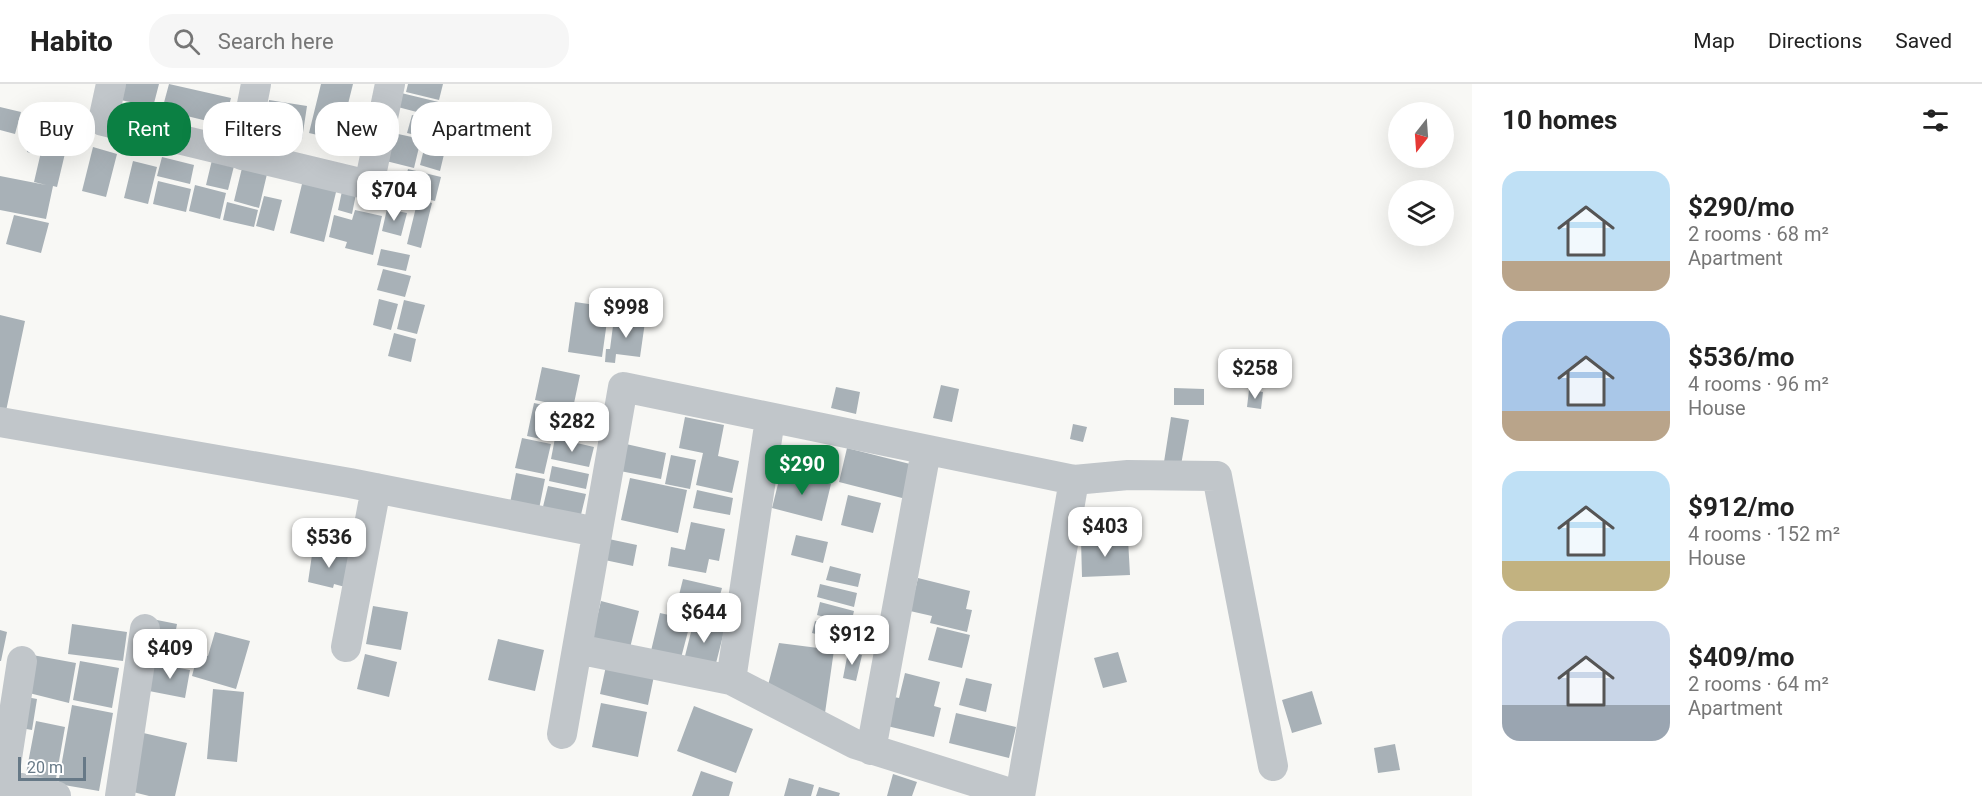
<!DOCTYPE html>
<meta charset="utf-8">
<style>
:root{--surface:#fff;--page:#f6f6f6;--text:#222;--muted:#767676;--line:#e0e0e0;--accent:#0b8043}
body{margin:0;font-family:Roboto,sans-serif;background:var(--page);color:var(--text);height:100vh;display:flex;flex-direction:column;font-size:22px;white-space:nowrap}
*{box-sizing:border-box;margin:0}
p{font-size:20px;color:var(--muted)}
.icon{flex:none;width:33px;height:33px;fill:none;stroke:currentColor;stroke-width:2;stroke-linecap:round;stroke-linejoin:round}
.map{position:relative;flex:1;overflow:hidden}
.panel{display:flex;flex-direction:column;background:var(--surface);width:510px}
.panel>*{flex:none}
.hud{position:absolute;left:18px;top:18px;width:570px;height:54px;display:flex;gap:12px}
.needle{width:39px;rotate:197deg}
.controls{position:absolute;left:1388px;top:18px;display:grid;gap:12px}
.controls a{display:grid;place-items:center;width:66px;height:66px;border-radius:50%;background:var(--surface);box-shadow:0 6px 24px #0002;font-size:30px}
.scale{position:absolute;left:18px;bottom:15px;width:68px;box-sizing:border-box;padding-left:6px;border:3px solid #677987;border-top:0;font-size:16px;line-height:21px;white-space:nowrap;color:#677987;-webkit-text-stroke:4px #fff;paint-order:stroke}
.price{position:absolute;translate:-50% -51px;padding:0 14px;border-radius:12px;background:#fff;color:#222;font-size:20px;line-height:39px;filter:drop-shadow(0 2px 3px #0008)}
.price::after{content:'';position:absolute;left:50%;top:36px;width:18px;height:14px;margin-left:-9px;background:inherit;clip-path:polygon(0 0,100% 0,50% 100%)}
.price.active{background:var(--accent);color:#fff}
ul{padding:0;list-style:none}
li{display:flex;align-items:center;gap:18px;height:150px;padding:0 30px}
li span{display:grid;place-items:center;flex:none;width:168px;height:120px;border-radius:18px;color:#555}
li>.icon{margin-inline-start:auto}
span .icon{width:72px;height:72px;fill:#fffc;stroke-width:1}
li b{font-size:26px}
h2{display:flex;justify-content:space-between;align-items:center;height:72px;padding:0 30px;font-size:26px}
.tag{padding:0 21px;border-radius:24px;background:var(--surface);box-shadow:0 6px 24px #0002;font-size:21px;line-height:54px}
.tag.active{background:var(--accent);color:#fff}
header{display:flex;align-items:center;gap:36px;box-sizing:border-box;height:84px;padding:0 30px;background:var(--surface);border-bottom:2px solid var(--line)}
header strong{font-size:28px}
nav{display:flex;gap:33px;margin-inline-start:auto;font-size:21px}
.search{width:420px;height:54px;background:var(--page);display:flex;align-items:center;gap:15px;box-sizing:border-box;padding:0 21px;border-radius:24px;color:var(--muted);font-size:22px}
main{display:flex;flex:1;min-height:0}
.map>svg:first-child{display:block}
</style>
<header>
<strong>Habito</strong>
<div class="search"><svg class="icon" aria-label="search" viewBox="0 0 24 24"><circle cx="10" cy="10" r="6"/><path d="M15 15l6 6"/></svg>Search here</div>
<nav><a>Map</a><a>Directions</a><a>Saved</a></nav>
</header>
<main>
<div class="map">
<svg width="1472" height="712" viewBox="0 0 1472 712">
<rect width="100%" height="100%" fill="#f8f8f5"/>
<path fill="#a8b1b7" d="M120 0H159L153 23 116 15Z
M169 0 231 14 224 41 162 26Z
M321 0H353L339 56 309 49Z
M408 0H443L439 16 406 8Z
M397 8 451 21 447 36 394 22Z
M269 16 307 22 302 55 264 49Z
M0 23 21 28 15 50 0 46Z
M34 28 86 41 81 63 28 50Z
M412 31 436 37 432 55 407 49Z
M389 48 421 55 414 84 382 76Z
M31 53 42 56 39 71 27 68Z
M44 55 67 61 57 103 53 102 46 135 0 126V92L46 101 34 98Z
M426 57 446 62 440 87 420 81Z
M93 63 117 70 106 113 82 107Z
M162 73 194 81 190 100 157 92Z
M212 76 234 82 228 106 206 101Z
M133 77 157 83 148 120 124 114Z
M242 84 267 90 259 124 234 117Z
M408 85 441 93 435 117 402 109Z
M382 87 402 92 398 110 378 105Z
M303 96 337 104 324 158 290 149Z
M158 97 191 105 186 128 153 120Z
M195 101 226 109 220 135 189 127Z
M342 107 356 110 352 130 338 126Z
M264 112 282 116 274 147 256 142Z
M418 115 432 119 421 164 407 160Z
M227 118 258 126 254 143 223 136Z
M387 125 407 129 401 152 382 147Z
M355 126 382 132 373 171 345 164 347 158 329 153 334 131 352 136Z
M14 131 49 139 41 169 6 160Z
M381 165 410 171 406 187 377 181Z
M383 185 411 192 405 213 377 206Z
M379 215 398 220 391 246 373 241Z
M404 216 425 221 417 250 397 245Z
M575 218 609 223 602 273 568 268Z
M0 231 25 237 6 327 0 326Z
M614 234 645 238 640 273 616 270 615 279 605 278 606 265H610Z
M394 249 416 255 411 278 388 272Z
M542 283 580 291 573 324 535 316Z
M941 301 959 305 952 338 933 334Z
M836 303 860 308 856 330 831 324Z
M1174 304 1204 305V321H1174Z
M1249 306 1263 308 1261 325 1247 323Z
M534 319 556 324 550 357 527 352Z
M564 327 597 334 593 355 560 348Z
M685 333 724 341 718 372 739 377 732 409 696 401 703 369 679 364Z
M1171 333 1189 336 1181 381 1164 378Z
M1073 340 1087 343 1083 358 1070 355Z
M522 354 551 360 544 390 515 384Z
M555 354 594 363 589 383 551 375Z
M626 360 666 369 661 395 620 387Z
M847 364 914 381 906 415 839 398Z
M671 371 696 376 690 405 665 400Z
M552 382 589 390 586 405 549 397Z
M781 388 831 400 822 437 772 424Z
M516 389 545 395 538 430 509 424Z
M630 394 687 406 678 449 621 436Z
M548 402 586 410 579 439 541 431Z
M697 406 733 414 730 431 693 424Z
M848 411 881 419 873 449 841 441Z
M691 438 725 445 719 477 709 475 706 489 668 482 671 463 685 466Z
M796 451 828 458 823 479 791 471Z
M604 454 637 461 633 482 600 475Z
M1128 455 1130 491 1082 493 1081 456Z
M313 464 352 473 345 503 334 500 333 504 308 498Z
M830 482 861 490 858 503 826 496Z
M918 494 970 507 966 525 972 526 967 548 930 539 932 532 910 527Z
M683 495 722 504 714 533 676 523Z
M820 500 857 509 854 523 817 513Z
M601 517 639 527 630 564 592 554Z
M820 518 854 527 851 540 817 531Z
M373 522 408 528 401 566 366 560Z
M660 529 691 536 681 574 651 567Z
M152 535 177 540 173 562 147 556Z
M694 536 725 544 715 583 684 576Z
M815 537 849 545 846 558 812 549Z
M72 540 127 548 123 577 68 570Z
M937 543 970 551 962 584 928 576Z
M0 546 7 548 1 577H0Z
M215 548 250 557 236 605 192 592 198 569 208 572Z
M498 555 544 566 535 607 488 596Z
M779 559 834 566 824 636 767 605Z
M848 568 862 571 856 597 843 594Z
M1118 568 1127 598 1103 604 1094 574Z
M27 570 76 579 69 619 21 607Z
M365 570 397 578 389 613 357 605Z
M80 577 119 584 112 624 73 616Z
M154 579 190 586 185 614 149 607Z
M606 582 654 592 648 621 600 610Z
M905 589 940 598 934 622 941 624 934 653 887 642 894 613 899 614Z
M966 594 992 600 986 628 959 621Z
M213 605 244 608 237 678 207 675Z
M1312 607 1322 640 1292 649 1282 616Z
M21 612 37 615 32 646 15 643Z
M601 619 647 628 638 673 592 663Z
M72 621 113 629 99 707 58 700Z
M694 622 753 645 736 689 677 667Z
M956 629 1016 643 1009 674 949 659Z
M36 637 65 643 55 700 25 695Z
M139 648 187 659 175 712H149L125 706Z
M1395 660 1400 686 1378 689 1374 664Z
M701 687 733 698 729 712H692Z
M893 690 917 698 912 712H887Z
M789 694 814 701 811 712H784Z
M819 703 840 709 839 712H816Z"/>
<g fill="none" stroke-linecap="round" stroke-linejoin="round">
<path stroke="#c1c6ca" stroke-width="30" d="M111 0 103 37 369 101 390 0
M242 71 256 0
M0 338 350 399 597 448
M346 563 376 404
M577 565 731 596 855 660 1020 712
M731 596 770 335
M562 650 623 303 1074 396 1128 391 1217 392 1273 682
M871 666 926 367
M0 699 56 712
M3 700 22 577
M120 712 145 545
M1020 712 1074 396"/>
</g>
</svg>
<div class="controls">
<a><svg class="needle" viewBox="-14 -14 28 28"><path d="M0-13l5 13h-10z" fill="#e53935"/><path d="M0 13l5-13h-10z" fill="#767676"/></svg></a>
<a><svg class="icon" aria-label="layers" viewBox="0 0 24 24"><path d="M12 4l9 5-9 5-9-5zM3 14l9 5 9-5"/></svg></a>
</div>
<div class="scale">20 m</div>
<b class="price" style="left:394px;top:138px">$704</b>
<b class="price" style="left:626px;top:255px">$998</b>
<b class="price" style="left:1255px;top:316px">$258</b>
<b class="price" style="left:572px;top:369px">$282</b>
<b class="price active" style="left:802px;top:412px">$290</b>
<b class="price" style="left:1105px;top:474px">$403</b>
<b class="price" style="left:329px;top:485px">$536</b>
<b class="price" style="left:704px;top:560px">$644</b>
<b class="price" style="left:852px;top:582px">$912</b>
<b class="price" style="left:170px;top:596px">$409</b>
<div class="hud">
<a class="tag">Buy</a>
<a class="tag active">Rent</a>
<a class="tag">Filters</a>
<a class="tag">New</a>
<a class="tag">Apartment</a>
</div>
</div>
<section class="panel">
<h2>10 homes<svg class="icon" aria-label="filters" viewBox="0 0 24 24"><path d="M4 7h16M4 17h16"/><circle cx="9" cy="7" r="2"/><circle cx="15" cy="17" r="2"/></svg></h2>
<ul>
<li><span style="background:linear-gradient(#bfe0f5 75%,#b9a48a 0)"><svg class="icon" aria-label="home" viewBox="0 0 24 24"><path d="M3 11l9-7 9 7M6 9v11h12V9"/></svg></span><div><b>$290/mo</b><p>2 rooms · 68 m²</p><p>Apartment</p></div></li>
<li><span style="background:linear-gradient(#a9c7e8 75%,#b9a48a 0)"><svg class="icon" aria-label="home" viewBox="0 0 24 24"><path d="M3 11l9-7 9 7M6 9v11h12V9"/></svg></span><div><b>$536/mo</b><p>4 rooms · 96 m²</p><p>House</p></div></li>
<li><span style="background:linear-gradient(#bfe0f5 75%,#c2b280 0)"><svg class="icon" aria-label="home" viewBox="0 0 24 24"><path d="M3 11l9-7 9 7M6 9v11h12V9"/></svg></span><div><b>$912/mo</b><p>4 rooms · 152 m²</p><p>House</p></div></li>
<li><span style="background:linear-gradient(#c9d6e8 70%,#9aa5b1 0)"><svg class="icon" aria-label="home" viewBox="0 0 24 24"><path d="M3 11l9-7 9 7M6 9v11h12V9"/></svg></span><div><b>$409/mo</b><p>2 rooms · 64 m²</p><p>Apartment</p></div></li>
</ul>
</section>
</main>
